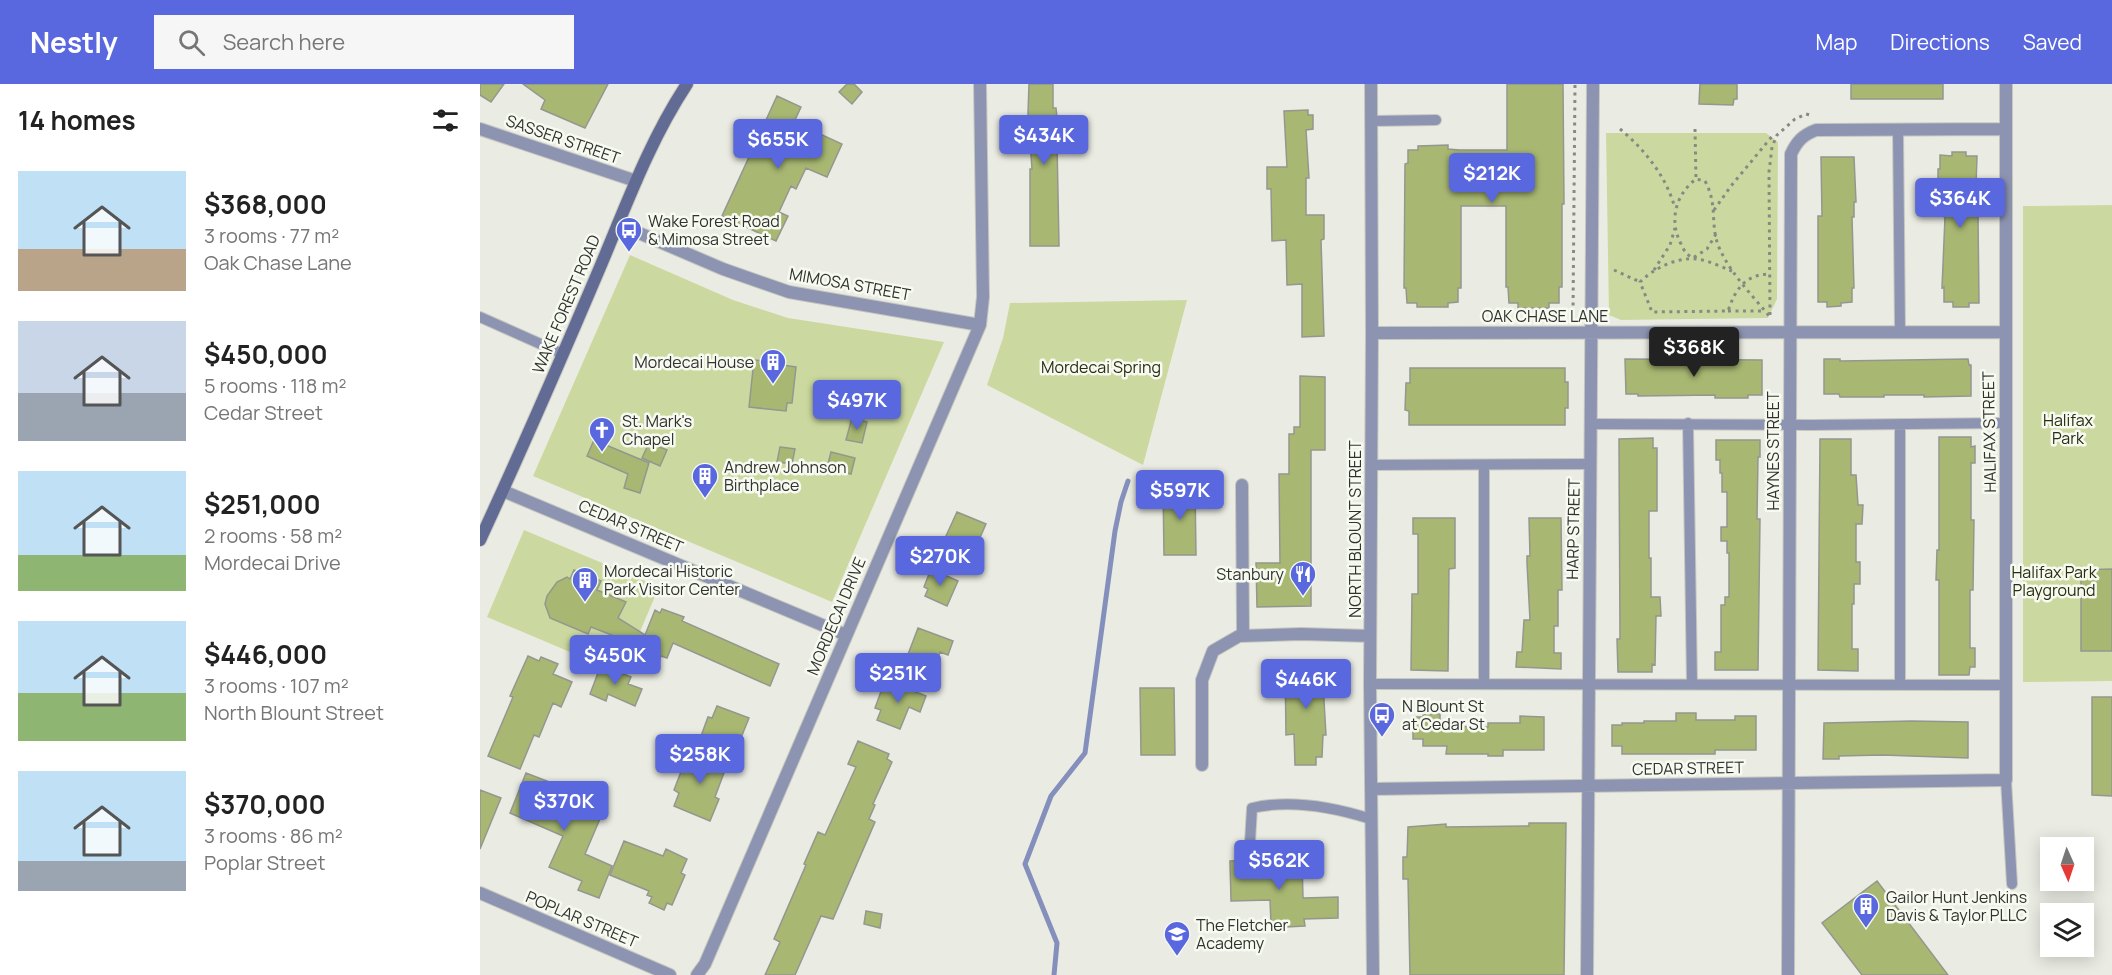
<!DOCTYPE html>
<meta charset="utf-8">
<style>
:root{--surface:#fff;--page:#f6f6f6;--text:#222;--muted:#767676;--accent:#5968de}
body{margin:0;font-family:Manrope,sans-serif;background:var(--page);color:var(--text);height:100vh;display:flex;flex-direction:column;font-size:22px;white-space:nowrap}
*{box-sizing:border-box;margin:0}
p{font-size:20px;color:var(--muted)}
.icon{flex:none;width:33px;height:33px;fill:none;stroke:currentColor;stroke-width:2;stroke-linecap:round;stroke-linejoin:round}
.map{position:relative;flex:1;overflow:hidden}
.sheet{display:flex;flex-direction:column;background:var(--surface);width:480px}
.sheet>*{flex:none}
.needle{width:39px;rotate:177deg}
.controls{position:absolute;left:1560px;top:753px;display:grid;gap:12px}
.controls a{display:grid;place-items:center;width:54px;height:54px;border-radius:0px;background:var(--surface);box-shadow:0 3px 15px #0003;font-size:30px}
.price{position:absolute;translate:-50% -51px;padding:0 14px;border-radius:6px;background:var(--accent);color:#fff;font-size:20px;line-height:39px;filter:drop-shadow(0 2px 3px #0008)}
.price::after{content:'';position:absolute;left:50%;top:36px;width:18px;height:14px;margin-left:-9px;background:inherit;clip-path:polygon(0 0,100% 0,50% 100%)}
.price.current{background:#222;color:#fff}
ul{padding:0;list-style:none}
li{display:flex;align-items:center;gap:18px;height:150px;padding:0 18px}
li span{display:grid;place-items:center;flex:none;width:168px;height:120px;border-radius:0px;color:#555}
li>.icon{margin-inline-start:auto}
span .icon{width:72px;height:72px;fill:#fffc;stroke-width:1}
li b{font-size:26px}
h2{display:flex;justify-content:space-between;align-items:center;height:72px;padding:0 18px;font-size:26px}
header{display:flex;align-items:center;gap:36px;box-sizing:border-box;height:84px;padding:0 30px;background:var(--accent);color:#fff}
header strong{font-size:28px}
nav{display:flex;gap:33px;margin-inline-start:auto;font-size:21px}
.search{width:420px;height:54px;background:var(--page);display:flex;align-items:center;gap:15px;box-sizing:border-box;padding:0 21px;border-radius:0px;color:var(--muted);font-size:22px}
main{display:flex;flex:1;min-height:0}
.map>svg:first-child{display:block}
</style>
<header>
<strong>Nestly</strong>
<div class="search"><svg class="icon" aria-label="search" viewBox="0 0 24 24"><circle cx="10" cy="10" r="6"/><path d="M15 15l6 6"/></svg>Search here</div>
<nav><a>Map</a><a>Directions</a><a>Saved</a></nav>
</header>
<main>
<section class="sheet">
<h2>14 homes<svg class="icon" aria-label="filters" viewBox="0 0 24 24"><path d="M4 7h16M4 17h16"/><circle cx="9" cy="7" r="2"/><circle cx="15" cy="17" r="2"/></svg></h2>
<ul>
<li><span style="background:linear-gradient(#bfe0f5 65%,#b9a48a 0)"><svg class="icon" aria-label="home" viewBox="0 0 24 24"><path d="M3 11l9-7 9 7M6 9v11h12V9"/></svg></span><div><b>$368,000</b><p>3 rooms · 77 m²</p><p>Oak Chase Lane</p></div></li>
<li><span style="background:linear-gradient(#c9d6e8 60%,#9aa5b1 0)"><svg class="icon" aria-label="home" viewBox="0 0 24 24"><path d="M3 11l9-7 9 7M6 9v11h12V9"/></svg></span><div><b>$450,000</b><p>5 rooms · 118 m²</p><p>Cedar Street</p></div></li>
<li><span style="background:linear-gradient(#bfe0f5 70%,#8fb573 0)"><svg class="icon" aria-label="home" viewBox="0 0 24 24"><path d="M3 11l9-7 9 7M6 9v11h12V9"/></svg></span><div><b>$251,000</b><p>2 rooms · 58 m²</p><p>Mordecai Drive</p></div></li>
<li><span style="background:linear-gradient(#bfe0f5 60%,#8fb573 0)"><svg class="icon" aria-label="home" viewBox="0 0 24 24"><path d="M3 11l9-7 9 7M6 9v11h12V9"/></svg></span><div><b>$446,000</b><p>3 rooms · 107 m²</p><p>North Blount Street</p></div></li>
<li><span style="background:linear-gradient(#bfe0f5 75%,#9aa5b1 0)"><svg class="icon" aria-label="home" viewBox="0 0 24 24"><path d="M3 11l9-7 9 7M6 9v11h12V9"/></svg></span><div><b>$370,000</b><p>3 rooms · 86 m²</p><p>Poplar Street</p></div></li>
</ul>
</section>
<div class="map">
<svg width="1632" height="891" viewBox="0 0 1632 891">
<rect width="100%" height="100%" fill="#eaece3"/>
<path fill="#cbd9a0" d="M1126 49H1286L1298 58 1297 215 1288 234 1141 236 1129 231Z
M1632 121V597L1543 598V122Z
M150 171 253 216 308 234 464 258 352 518 53 392Z
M707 216 663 381 507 301 523 254 530 219Z
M44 446 179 503 142 590 7 533Z"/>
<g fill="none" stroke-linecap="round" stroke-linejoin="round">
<path stroke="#848fbc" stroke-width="5" d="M574 891 577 859 545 780 571 712 605 669 635 447 641 418 648 397"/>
</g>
<path fill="#a8b872" stroke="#94978e" stroke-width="1.5" d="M0 0H24L11 18 0 11Z
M43 0H128L105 44 61 25 65 16Z
M367 0H374L382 8 372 20 359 8Z
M549 0H573V24H576L577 33H580L582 58H577L579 162H550V85H552L548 29Z
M1027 0H1083L1084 120H1082V203H1079V219H1069V224H1038V219H1029L1028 203H1026V122H981V204H978V218L968 219V223H937V219H927L926 204H924L925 80 928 79V66H938V62L968 61V65L979 66H1027Z
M1220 0H1257V15H1254L1253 21 1219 20Z
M1371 0H1463V15H1371Z
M297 12 321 23 314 38 362 60 347 93 326 84 316 105 311 102 299 128 308 132 296 157 242 132Z
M828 26V31H833V45L826 46 829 94H826V131H844V155L841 156 844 252 822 253V200L807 201 806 156 792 157 791 105H787V83H807L804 27Z
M1472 68H1486V72H1497L1495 131H1498L1499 219H1489V223H1473V218H1464V203L1462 204 1465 133 1462 132V119H1458V85H1460V71L1472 72Z
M1341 73H1374L1376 118H1374V133H1372L1374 204H1372V218L1361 219V222L1347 223V218H1338V132H1342Z
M288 272 303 274 302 281 316 283 312 319H307L306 327 269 323 274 276 287 277Z
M1145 275 1282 276V311H1268V314H1235V311L1158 312V310H1146Z
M1344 275H1360V277L1488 275 1489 281H1491V312L1444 313V311H1404V313H1360L1359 310H1344Z
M930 284H1085V298H1088V324H1085V341H929V327L925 326 926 299H930Z
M820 292 845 293V366H831V522L777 523 776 479H800L799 390H809V350H814V343H820Z
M372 334 387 338 382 359 366 356Z
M1459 353H1491V363L1495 362V379H1491V436H1494L1493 506H1490V564H1495V583H1490L1489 591H1459V496H1456L1457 466H1459Z
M1173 354V364H1177V427H1169V474H1171V513H1180L1181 532H1176L1175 581 1172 580V588H1138L1137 555H1140L1139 355Z
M1340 355H1371V391H1376L1378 421H1383L1382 440H1376V478H1380V500H1374V520H1372V565H1378V587L1338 586Z
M114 356 169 379 160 409 144 404 148 390 107 372Z
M1236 356H1280V373H1278L1277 435H1280L1278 586H1235V568H1241V521H1245V513H1249V469H1247V457H1241V443H1247V408H1242V389H1240V376H1236Z
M169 359 187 366 180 382 162 374Z
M300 363 315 365 312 380 297 378Z
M351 368 375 374 371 390 347 384Z
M715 402 716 471H684L683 403Z
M477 428 506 440 498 458 494 456 490 465 465 454Z
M933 434H975V484L969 485 968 587 931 586 932 510H938V450H933Z
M1049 434H1081L1082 506H1078V542H1074V569H1081V585L1036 583 1037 568H1042L1044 536H1050L1047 479V472H1050Z
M451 485 478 497 467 522 445 512 448 505 444 503Z
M1632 485V567H1601V486Z
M94 486 121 497 117 506 146 518 138 534 165 551 175 526 180 529 182 525 204 533 202 537 299 580 290 602 193 559 187 574 181 572 177 581 151 570 155 560 111 543 108 550 70 534 65 520 67 512 77 498 87 493 90 495Z
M438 544 473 557 468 571 460 568 455 582 427 573Z
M48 572 59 577 61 573 78 580 73 590 92 598 81 623 73 619 59 653 54 651 40 685 8 672 33 613 30 612Z
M814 578 846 580V600H843L846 651H843L842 673H836V681H815L814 650 806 651 805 580H814Z
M121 581 151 593 148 600 162 605 155 622 128 610 126 617 110 610Z
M410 598 446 612 440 628 429 623 420 645 397 636 401 626 395 624 403 602 408 604Z
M660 604H694L695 671H661Z
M1612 613H1632V712L1612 711Z
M237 622 269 634 258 661 255 660 253 666 221 652 228 633 232 634Z
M1196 629H1216V636H1255V632H1276V666H1235V670H1142V662H1132V641H1142V639H1164V637H1196Z
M943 630H960V642L1008 643V639H1040V632L1064 633V666H1023V672H1008V670H966L967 662H943V655H933V633H943Z
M1431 637 1488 638V674L1402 671 1359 672V675H1343L1344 639Z
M378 657 409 670 407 675 412 678 393 720 395 721 389 735 395 738 353 835 341 832 315 891H285L300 858 294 855 326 781 324 780 338 748 345 751 376 683 368 680Z
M209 667 248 678 235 713 239 715 230 737 194 722 199 709 194 706Z
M46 689 77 701 73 710 101 723 102 720 122 730 105 770 132 782 119 814 98 806 102 797 69 783 83 752 30 729Z
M0 706 21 714 0 765Z
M1049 739H1086L1084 891H930L928 795H923V773H927L928 743 966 740V743L1049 742Z
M144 757 183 772 186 765 207 775 201 789 205 791 192 821 187 819 184 826 169 819 172 813 167 811 169 807 130 791Z
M783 776V778L822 777 823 814 858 813V834L824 835 825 842 806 843V838L791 839 790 816 751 817 750 777Z
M1397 797 1468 891H1382L1342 839Z
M386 827 402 830 400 844 384 840Z"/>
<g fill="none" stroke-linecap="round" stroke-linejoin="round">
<g stroke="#c5c7bf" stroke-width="12">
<path id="service" d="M891 37 956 36
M1418 45 1420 248
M0 233 83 270
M1208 339 1212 600
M1111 340 1331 341 1526 339
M892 381 1110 380
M890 600 1527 601
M1004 600V381
M1420 601V341
M1526 696 1532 800
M770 758 772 724C811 715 853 723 891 735"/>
</g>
<g stroke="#c5c7bf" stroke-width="14">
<path id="minor" d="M891 0 892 249 890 600 893 891
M0 45 156 97
M138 140 243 185 309 208 500 241
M892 249 1525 248
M762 401 763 552
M23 407 366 551
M722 681V596L733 567 759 552 821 550 890 552
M891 705 1526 696V0
M0 809 190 891
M217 891 225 880 500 241 503 213 500 0
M1107 891 1113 0
M1308 891 1311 70C1317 57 1323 51 1336 46L1526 45"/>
</g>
<g stroke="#c5c7bf" stroke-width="14">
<path id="secondary" d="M0 456C42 365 82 273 121 181 147 119 170 56 207 0"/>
</g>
<path stroke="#888983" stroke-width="3" stroke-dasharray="3 4.5" stroke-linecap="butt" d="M1140 45C1165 66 1186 92 1195 124
M1215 45 1216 95
M1234 126 1251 102 1294 50
M1236 150 1227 165 1213 174C1207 171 1204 167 1201 160 1189 137 1195 111 1216 95L1225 97C1238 121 1230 138 1238 161 1249 188 1272 211 1290 233
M1134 186 1160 198
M1174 186 1190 161 1195 144
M1252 187C1241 183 1228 176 1216 175 1196 173 1173 185 1160 198L1172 228 1248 227C1255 206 1265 190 1290 190
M1248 227H1285
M1093 229 1095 0
M1290 231 1289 88 1292 63 1297 51 1315 35 1326 30 1330 31"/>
<use href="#service" stroke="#8d94b1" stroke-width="10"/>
<use href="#minor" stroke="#8d94b1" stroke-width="12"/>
<use href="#secondary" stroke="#616b93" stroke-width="12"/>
</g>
<defs>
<g id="bus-pin" transform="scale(1.35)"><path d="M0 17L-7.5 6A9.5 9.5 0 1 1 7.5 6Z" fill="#5968de" stroke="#f7faf0"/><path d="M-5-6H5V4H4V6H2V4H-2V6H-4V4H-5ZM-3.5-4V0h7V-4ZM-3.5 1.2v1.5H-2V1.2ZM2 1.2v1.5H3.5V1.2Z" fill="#fff"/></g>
<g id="building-pin" transform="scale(1.35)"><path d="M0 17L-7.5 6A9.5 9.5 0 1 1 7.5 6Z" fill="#5968de" stroke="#f7faf0"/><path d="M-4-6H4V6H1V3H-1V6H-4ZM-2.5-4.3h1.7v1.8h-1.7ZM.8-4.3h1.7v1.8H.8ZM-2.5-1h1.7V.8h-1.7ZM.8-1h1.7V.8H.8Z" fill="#fff"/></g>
<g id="church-pin" transform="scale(1.35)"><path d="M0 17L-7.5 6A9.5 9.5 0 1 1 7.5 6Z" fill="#5968de" stroke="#f7faf0"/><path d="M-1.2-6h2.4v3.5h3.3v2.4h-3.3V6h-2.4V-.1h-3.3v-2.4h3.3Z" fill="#fff"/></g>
<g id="restaurant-pin" transform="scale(1.35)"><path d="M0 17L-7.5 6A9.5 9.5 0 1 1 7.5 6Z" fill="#5968de" stroke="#f7faf0"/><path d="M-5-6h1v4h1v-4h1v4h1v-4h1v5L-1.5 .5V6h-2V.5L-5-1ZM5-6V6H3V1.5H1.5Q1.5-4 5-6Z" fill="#fff"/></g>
<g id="school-pin" transform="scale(1.35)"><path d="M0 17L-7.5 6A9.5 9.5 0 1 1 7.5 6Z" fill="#5968de" stroke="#f7faf0"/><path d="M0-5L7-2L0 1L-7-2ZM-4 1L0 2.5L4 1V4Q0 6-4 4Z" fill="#fff"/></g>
</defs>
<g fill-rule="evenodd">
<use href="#bus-pin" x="149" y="146"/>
<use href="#building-pin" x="293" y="278"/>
<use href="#church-pin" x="122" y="346"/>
<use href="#building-pin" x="225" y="392"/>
<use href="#restaurant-pin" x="823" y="490"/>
<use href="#building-pin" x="105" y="496"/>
<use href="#bus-pin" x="902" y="631"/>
<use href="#building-pin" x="1386" y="822"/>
<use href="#school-pin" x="697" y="850"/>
</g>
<g text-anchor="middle" stroke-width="5" stroke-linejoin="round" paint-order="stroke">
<g font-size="16" fill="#31322f" stroke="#f7faf0">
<text transform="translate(83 55) rotate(19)" y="6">SASSER STREET</text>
<text transform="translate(370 200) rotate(10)" y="6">MIMOSA STREET</text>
<text transform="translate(86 220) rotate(-67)" y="6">WAKE FOREST ROAD</text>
<text x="1065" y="238">OAK CHASE LANE</text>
<text transform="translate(1509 348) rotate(-91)" y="6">HALIFAX STREET</text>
<text transform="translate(1293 367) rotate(-90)" y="6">HAYNES STREET</text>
<text transform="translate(151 442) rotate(23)" y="6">CEDAR STREET</text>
<text transform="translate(875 445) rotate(-90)" y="6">NORTH BLOUNT STREET</text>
<text transform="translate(1093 445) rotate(-89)" y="6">HARP STREET</text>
<text transform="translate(356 532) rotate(-67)" y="6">MORDECAI DRIVE</text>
<text transform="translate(1208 684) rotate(-1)" y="6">CEDAR STREET</text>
<text transform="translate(102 835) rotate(23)" y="6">POPLAR STREET</text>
</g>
<g font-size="16" fill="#31322f" stroke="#f7faf0" text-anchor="start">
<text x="168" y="143">Wake Forest Road<tspan x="168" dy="18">&amp; Mimosa Street</tspan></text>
<text x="274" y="284" text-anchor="end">Mordecai House</text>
<text x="142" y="343">St. Mark's<tspan x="142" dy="18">Chapel</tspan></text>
<text x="244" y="389">Andrew Johnson<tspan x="244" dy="18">Birthplace</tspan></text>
<text x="124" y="493">Mordecai Historic<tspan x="124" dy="18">Park Visitor Center</tspan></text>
<text x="804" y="496" text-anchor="end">Stanbury</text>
<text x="922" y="628">N Blount St<tspan x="922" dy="18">at Cedar St</tspan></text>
<text x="1406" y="819">Gailor Hunt Jenkins<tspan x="1406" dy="18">Davis &amp; Taylor PLLC</tspan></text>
<text x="716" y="847">The Fletcher<tspan x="716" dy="18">Academy</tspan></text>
</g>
<g font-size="16" fill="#282e10" stroke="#f7faf0">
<text x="621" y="289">Mordecai Spring</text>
<text x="1588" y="342">Halifax<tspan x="1588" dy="18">Park</tspan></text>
<text x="1574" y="494">Halifax Park<tspan x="1574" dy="18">Playground</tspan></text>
</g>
</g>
</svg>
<div class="controls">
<a><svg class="needle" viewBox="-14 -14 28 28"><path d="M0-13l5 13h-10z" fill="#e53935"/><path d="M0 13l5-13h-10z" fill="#767676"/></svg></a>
<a><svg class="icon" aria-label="layers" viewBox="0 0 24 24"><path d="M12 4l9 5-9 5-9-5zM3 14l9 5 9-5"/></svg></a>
</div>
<b class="price" style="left:564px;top:82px">$434K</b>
<b class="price" style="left:298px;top:86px">$655K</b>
<b class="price" style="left:1012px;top:120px">$212K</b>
<b class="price" style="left:1480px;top:145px">$364K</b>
<b class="price current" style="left:1214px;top:294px">$368K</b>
<b class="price" style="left:377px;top:347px">$497K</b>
<b class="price" style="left:700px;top:437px">$597K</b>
<b class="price" style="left:460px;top:503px">$270K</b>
<b class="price" style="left:135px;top:602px">$450K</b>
<b class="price" style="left:418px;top:620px">$251K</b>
<b class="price" style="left:826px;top:626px">$446K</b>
<b class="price" style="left:220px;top:701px">$258K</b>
<b class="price" style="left:84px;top:748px">$370K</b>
<b class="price" style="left:799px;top:807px">$562K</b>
</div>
</main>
